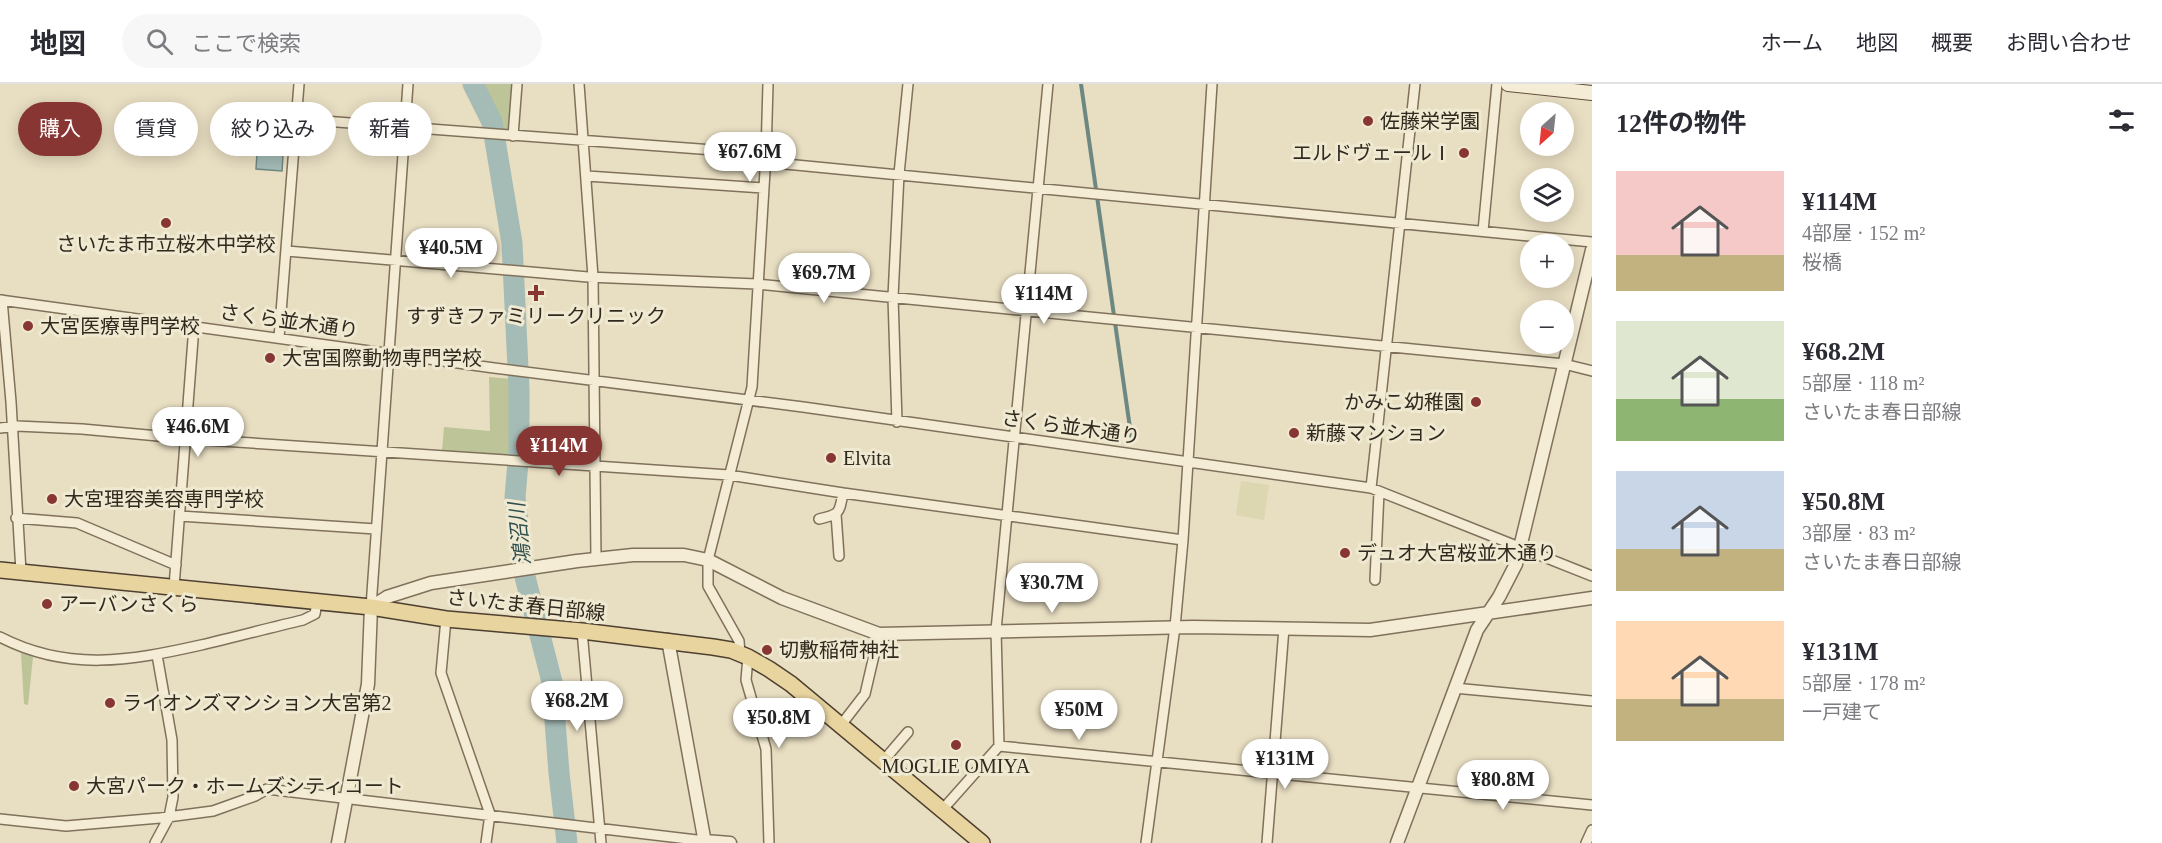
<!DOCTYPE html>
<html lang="ja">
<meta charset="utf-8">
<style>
:root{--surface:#fff;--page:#f7f7f7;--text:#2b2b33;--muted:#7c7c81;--line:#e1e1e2;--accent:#873633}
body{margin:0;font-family:"Times New Roman","Noto Sans JP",serif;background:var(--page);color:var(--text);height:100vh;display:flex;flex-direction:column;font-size:22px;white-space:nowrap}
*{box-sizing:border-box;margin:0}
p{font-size:20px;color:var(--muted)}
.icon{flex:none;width:33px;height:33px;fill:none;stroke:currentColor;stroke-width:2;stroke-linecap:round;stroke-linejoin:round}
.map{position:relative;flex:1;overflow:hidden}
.details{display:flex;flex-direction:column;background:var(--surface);width:570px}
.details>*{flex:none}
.top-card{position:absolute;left:18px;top:18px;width:570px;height:54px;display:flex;gap:12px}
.needle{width:39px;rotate:207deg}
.controls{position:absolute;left:1520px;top:18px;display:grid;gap:12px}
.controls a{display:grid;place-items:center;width:54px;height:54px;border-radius:50%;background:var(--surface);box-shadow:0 3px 15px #0003;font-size:30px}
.price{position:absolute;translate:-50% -51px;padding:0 14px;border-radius:21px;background:#fff;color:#222;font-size:20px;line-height:39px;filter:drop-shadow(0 2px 3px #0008)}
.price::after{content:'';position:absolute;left:50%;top:36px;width:18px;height:14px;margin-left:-9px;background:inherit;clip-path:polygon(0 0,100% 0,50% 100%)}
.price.active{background:var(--accent);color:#fff}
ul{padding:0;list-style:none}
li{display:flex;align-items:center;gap:18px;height:150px;padding:0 24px}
li span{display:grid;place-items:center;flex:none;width:168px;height:120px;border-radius:0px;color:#555}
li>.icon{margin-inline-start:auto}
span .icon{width:72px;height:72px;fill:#fffc;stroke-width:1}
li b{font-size:26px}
h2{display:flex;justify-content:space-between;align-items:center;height:72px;padding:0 24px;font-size:26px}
.tag{padding:0 21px;border-radius:27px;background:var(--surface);box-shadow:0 3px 15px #0003;font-size:21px;line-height:54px}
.tag.active{background:var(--accent);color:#fff}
header{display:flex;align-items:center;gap:36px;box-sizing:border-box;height:84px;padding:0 30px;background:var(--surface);border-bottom:2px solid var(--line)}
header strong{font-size:28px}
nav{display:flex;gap:33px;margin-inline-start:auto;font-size:21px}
.search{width:420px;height:54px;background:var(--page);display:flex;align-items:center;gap:15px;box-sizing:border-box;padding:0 21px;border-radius:33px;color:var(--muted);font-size:22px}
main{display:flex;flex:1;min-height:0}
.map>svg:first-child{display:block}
</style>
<header>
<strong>地図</strong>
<div class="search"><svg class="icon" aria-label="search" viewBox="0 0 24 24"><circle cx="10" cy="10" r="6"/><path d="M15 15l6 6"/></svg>ここで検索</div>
<nav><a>ホーム</a><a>地図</a><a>概要</a><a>お問い合わせ</a></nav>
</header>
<main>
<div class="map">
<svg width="1592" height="759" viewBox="0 0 1592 759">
<rect width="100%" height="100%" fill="#e8dec2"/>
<path fill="#dcd7b1" d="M1241 397 1269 401 1264 436 1236 431Z"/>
<path fill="#bdc498" d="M476 0H512L508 47H496L495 35Z
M489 293 512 295 514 373 442 367 444 343 490 347Z
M21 569 33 573 28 621 24 620Z"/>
<path fill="#a4bbb6" stroke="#6d8882" stroke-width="1.5" d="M259 38 285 40 282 87 256 85Z"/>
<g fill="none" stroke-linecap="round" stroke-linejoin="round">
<path stroke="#6d8882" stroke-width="4" d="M1081 0 1132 358"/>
<path stroke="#a4bbb6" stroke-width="21" d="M473 0 492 38 512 159 519 305V366L515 413 524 489 552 598 559 689 567 759"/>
<g stroke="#80715c" stroke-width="12">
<path id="minor" d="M297 35 766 70
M513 52 517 0
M765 78 1592 158
M587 92 763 104
M1483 147 1497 0
M287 167 588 193 757 200 1564 280 1592 287
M0 216 494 284 803 323 1371 404 1592 492
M2 216 11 318 21 488
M279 254 299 0
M897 338 893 213 899 90 908 0
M0 344 17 342 82 345 191 355 595 382 593 193 579 0
M1371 404 1415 0
M836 430 839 472
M180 432 376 445
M16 434 77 439 176 481
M819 435C840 430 839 430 843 409
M596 475 595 382 729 391 843 409 1183 456
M1375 496 1379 408
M174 503 194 242
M371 523 408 0
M446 535 441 589 490 730 486 759
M582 547 601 759
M0 553C68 588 130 577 201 561 235 553 269 544 303 536L315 530 317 518
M740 570 739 557 708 502V476L752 303 766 70 768 0
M748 573 746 596 766 665 769 759
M1454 604 1592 617
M841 641 865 610 879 550
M999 662 1592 721
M884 676 908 648
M943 725 999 662 996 546 1048 0
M0 735 66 742 160 734 213 727 255 712 267 705 705 757
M155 759 169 733 173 713 172 656 157 571
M1146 759 1175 543 1183 456 1212 0
M1267 759 1284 544
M1586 759 1592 746"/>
</g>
<g stroke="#80715c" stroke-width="15">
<path id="tertiary" d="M668 556 705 759
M705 757 730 759
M338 759 368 600 371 523 387 513 431 499 577 477 633 471H684L708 476 782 514 879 550 1193 543 1370 546 1592 514
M1397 759 1477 546 1499 513 1516 480 1592 166"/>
</g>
<g stroke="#61523f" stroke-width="16">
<path id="secondary" d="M1508 0 1592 9"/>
</g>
<g stroke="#4e3f30" stroke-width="18">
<path id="primary" d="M0 486 371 523 446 535 582 547 713 563 731 566 748 573 769 585 791 600 982 759"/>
</g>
<use href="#minor" stroke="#f4ecd4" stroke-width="9"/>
<use href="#tertiary" stroke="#f4ecd4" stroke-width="12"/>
<use href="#secondary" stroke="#f4ecd4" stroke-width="14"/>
<use href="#primary" stroke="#e7d49e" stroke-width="15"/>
</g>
<g fill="#873633" stroke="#f0e9d1" stroke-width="2">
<circle cx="1368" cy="37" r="6"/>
<circle cx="1464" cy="69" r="6"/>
<circle cx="166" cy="139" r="6"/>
<path d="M533 200h6v6h6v6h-6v6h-6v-6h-6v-6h6z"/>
<circle cx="28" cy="242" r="6"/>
<circle cx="270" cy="274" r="6"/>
<circle cx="1476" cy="318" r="6"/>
<circle cx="1294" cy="349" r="6"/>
<circle cx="831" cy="374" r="6"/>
<circle cx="52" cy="415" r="6"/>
<circle cx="1345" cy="469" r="6"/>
<circle cx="47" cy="520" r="6"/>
<circle cx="767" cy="566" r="6"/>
<circle cx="110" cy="619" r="6"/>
<circle cx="956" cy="661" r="6"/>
<circle cx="74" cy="702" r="6"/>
</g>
<g text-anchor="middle" stroke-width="6" stroke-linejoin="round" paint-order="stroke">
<g font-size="20" fill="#31281e" stroke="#f0e9d1" text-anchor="start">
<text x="1380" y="44">佐藤栄学園</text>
<text x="1452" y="76" text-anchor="end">エルドヴェールⅠ</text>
<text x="166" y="167" text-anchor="middle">さいたま市立桜木中学校</text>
<text x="536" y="239" text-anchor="middle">すずきファミリークリニック</text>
<text x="40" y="249">大宮医療専門学校</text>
<text x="282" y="281">大宮国際動物専門学校</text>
<text x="1464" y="325" text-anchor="end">かみこ幼稚園</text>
<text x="1306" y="356">新藤マンション</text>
<text x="843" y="381">Elvita</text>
<text x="64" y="422">大宮理容美容専門学校</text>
<text x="1357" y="476">デュオ大宮桜並木通り</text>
<text x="59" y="527">アーバンさくら</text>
<text x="779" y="573">切敷稲荷神社</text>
<text x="122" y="626">ライオンズマンション大宮第2</text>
<text x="956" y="689" text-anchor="middle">MOGLIE OMIYA</text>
<text x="86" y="709">大宮パーク・ホームズシティコート</text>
</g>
<g font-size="20" fill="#31281e" stroke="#f0e9d1">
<text transform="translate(289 237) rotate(8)" y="7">さくら並木通り</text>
<text transform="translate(1071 343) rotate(8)" y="7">さくら並木通り</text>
<text transform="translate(526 521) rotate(6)" y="7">さいたま春日部線</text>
</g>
<g font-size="21" font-style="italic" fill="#2f4f4f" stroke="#f0e9d1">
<text transform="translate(520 450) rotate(-96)" y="7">鴻沼川</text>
</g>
</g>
</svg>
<div class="controls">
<a><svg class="needle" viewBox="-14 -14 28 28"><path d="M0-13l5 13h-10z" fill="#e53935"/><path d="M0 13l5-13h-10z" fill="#7c7c81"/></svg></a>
<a><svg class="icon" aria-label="layers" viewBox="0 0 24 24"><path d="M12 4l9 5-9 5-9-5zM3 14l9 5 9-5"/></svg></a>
<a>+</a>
<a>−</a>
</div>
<b class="price" style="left:750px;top:99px">¥67.6M</b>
<b class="price" style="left:451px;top:195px">¥40.5M</b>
<b class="price" style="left:824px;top:220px">¥69.7M</b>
<b class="price" style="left:1044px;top:241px">¥114M</b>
<b class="price" style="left:198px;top:374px">¥46.6M</b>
<b class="price active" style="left:559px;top:393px">¥114M</b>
<b class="price" style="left:1052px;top:530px">¥30.7M</b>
<b class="price" style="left:577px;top:648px">¥68.2M</b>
<b class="price" style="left:1079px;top:657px">¥50M</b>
<b class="price" style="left:779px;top:665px">¥50.8M</b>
<b class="price" style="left:1285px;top:706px">¥131M</b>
<b class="price" style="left:1503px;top:727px">¥80.8M</b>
<div class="top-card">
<a class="tag active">購入</a>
<a class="tag">賃貸</a>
<a class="tag">絞り込み</a>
<a class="tag">新着</a>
</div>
</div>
<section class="details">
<h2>12件の物件<svg class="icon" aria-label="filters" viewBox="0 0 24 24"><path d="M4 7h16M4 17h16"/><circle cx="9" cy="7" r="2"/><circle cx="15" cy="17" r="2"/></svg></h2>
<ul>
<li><span style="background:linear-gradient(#f6c9c9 70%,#c2b280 0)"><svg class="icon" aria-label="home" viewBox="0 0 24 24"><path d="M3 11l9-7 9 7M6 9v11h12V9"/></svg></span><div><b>¥114M</b><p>4部屋 · 152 m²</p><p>桜橋</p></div></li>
<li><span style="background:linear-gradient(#dfe7d0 65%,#8fb573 0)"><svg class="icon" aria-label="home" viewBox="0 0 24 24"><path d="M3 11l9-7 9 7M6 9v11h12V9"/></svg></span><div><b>¥68.2M</b><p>5部屋 · 118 m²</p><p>さいたま春日部線</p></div></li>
<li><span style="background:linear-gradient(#c9d6e8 65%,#c2b280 0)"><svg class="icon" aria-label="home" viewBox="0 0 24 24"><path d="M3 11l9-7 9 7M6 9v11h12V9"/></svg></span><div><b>¥50.8M</b><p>3部屋 · 83 m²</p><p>さいたま春日部線</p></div></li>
<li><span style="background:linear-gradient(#ffd9b3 65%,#c2b280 0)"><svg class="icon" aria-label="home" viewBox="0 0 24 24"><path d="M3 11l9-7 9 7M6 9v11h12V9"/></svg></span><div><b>¥131M</b><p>5部屋 · 178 m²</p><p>一戸建て</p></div></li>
</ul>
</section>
</main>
